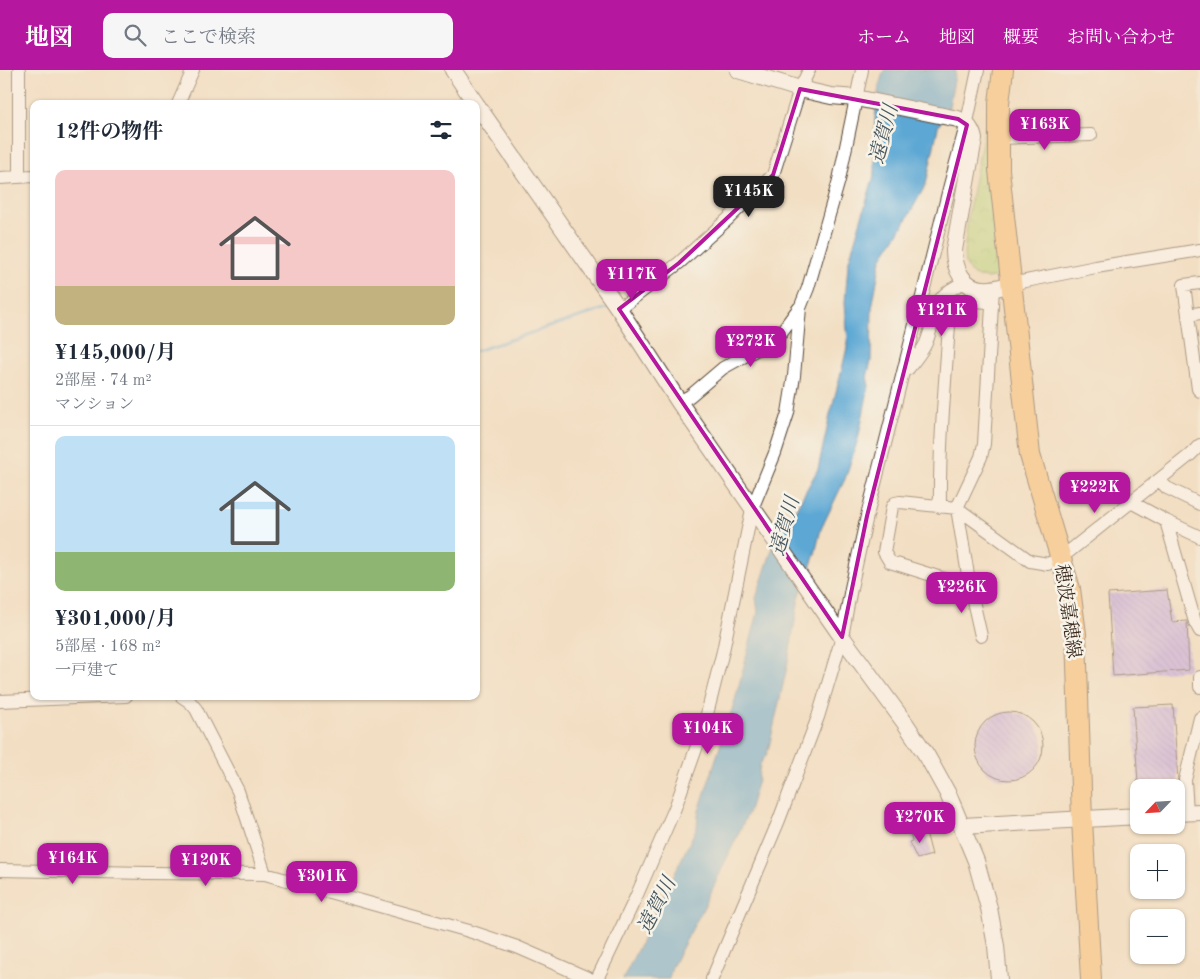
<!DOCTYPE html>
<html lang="ja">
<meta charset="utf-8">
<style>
:root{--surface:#fff;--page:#f6f6f7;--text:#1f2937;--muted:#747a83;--line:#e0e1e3;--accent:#b5179e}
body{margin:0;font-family:"Old Standard TT","Noto Serif JP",serif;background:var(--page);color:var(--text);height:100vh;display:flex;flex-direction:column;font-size:19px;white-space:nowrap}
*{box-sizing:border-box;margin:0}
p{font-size:16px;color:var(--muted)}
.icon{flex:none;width:28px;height:28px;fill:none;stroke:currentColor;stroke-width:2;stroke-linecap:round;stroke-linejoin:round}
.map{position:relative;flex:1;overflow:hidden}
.details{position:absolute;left:30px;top:30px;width:450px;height:600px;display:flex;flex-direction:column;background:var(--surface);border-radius:10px;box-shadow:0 1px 4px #0004}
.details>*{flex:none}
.needle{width:32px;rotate:245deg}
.buttons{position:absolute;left:1130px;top:709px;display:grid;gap:10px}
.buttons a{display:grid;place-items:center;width:55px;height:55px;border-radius:10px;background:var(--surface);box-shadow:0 1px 4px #0004;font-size:25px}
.price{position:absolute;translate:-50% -42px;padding:0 11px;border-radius:10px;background:var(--accent);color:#fff;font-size:16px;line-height:32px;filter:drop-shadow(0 1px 2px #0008)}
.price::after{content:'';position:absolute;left:50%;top:30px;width:15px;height:11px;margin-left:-8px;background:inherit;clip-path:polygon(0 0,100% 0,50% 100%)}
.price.on{background:#222;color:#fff}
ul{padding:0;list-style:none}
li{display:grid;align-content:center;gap:10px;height:265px;padding:0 25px}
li+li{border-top:1px solid var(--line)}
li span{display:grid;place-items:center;height:155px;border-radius:10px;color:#555}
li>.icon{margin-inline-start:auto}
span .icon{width:90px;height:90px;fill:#fffc;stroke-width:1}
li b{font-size:21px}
h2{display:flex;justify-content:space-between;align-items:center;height:60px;padding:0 25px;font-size:21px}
header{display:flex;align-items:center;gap:30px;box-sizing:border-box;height:70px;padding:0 25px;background:var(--accent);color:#fff}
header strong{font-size:24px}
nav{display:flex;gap:28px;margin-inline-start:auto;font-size:18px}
.search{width:350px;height:45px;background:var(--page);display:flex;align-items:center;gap:12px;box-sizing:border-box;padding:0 18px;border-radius:10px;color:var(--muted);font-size:19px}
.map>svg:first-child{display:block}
</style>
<header>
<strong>地図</strong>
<div class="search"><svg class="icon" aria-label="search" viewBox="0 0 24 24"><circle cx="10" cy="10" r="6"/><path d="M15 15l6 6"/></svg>ここで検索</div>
<nav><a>ホーム</a><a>地図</a><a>概要</a><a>お問い合わせ</a></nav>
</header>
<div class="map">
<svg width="1200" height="909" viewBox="0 0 1200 909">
<defs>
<pattern id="park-crowns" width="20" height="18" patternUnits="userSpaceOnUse" patternTransform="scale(1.25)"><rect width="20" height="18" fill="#b7d67c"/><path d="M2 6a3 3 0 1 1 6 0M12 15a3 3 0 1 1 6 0" fill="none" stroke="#9eb86b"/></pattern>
<pattern id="building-back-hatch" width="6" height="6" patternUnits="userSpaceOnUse" patternTransform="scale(1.25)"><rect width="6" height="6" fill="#bfa2ed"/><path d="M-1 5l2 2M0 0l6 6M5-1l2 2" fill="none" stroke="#9c84bf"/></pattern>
</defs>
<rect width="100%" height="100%" fill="#f7f3e8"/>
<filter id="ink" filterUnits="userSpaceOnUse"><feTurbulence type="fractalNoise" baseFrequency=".02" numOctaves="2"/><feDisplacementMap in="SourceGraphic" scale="10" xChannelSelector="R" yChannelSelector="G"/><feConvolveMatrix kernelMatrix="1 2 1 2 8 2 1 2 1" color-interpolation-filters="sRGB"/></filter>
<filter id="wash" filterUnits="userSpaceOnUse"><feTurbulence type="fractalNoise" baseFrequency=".0096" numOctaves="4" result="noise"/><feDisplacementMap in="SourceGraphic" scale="20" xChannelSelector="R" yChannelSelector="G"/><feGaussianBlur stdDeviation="1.12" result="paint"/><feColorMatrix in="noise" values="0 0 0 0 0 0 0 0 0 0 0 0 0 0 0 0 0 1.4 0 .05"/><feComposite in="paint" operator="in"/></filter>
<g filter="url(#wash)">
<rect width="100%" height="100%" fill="#f2dfc3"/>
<path fill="url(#park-crowns)" stroke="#79804d" d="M988 41 989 99 1000 206 987 208 978 207 970 202 965 193 964 184 968 145Z"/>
<path fill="#5ca7d4" stroke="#4c6879" d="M884 0H956L949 37 938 57 926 114 904 154 881 189 872 238 871 291 867 307 869 316 858 369 845 409 821 459 815 484 799 528 787 597 770 673 767 684 760 694 758 710 749 741 706 833 672 897 669 909H623L697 757 698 744 735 630 758 542 756 528 780 455 791 448 818 399 830 345 842 299 848 273 845 233 848 194 875 102V48L879 15Z"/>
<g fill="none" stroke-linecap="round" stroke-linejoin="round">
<path stroke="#5ca7d4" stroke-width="3" d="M476 281 607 238
M129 630 140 626"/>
</g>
<g id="blocks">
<path fill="url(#building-back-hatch)" d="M1167 520 1172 552 1187 551 1189 600 1113 606 1108 524Z
M1173 635 1178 711 1138 713 1133 637Z
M975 676a34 34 0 1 1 68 0a34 34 0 1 1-68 0Z
M925 758 932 785 917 789 909 772 912 771 910 762Z"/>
</g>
</g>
<g filter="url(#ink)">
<use href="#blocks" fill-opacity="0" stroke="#564537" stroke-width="1"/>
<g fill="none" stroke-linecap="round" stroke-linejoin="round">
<g stroke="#564537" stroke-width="14">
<path id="minor" d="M178 34 193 0
M998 68 1091 65
M19 107V0
M0 108 34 106
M1011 214 1096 197 1200 180
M993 218 984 374 981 387 957 438 970 517 890 492 884 482 892 437 895 433 900 432 957 438 1030 491 1048 494 1062 487 1190 385 1200 375
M619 239 679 193 728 149 773 105 800 19 809 0
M1200 243 1188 245 1198 319 1200 321
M1188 245 1184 215 1200 213
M908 299C914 291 922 282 926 273 939 242 928 227 966 212
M679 332 690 326 723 298 777 268 799 238
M1159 410 1167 418 1200 434
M1131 432 1166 451 1195 552 1200 561
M940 437C939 371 946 306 950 240 965 228 974 230 992 233
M1166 451 1200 467
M970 517 981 566
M1200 607V617
M181 626 190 632 196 639 238 721 265 804
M0 631 126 626
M1187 742 1185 710 1200 648
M0 800 147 803 265 804 469 861 517 877 590 909
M597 909 636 827 675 738 704 656 723 581 752 439 775 383 788 343 794 306 800 238 808 218 839 110 862 0
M712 909 779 750 818 647 842 567 851 518 867 446 950 115 967 52 978 0"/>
</g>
<g stroke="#564537" stroke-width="18">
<path id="tertiary" d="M453 0 476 34
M738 0 800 19 831 26 856 28 958 49C967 53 972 59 974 69L954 180C954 198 963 219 984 219 993 220 1003 216 1011 214
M476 34 619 239 679 332 842 567 905 653 927 686 948 724 976 791 989 838 996 876 999 909
M1176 743 1200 742
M963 756 1139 746"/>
</g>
<g stroke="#564537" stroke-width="22">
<path id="primary" d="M1003 0 999 33V100L1030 385 1070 519 1076 564 1082 750 1091 909"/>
</g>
<use href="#minor" stroke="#fff" stroke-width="12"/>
<use href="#tertiary" stroke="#fff" stroke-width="16"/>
<use href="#primary" stroke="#fcbd6f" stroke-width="20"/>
</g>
</g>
<path d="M0 0H1200V909H0ZM800 19 958 49 967 55 867 446 842 567 619 239 679 193 773 105Z" fill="#f2dfc3" fill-opacity=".55" fill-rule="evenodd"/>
<path fill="none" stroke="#b5179e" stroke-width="4" stroke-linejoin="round" d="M800 19 958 49 967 55 867 446 842 567 619 239 679 193 773 105Z"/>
<g text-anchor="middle" stroke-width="5" stroke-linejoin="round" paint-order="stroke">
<g font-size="19" fill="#3b2a1e" stroke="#f7f3e8">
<text transform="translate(1069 541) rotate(82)" y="7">穂波嘉穂線</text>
</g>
<g font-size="20" font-style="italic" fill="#47565e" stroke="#f7f3e8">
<text transform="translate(883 64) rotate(-75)" y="7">遠賀川</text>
<text transform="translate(784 456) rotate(-74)" y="7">遠賀川</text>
<text transform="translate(656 835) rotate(-63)" y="7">遠賀川</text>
</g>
</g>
</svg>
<div class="buttons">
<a><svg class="needle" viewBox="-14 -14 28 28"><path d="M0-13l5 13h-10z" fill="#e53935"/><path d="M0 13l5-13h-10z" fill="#747a83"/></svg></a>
<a>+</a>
<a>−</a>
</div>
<b class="price" style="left:1045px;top:81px">¥163K</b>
<b class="price on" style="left:749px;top:148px">¥145K</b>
<b class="price" style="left:632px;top:231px">¥117K</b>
<b class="price" style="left:942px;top:267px">¥121K</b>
<b class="price" style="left:751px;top:298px">¥272K</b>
<b class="price" style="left:1095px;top:444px">¥222K</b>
<b class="price" style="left:962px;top:544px">¥226K</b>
<b class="price" style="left:708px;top:685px">¥104K</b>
<b class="price" style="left:920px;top:774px">¥270K</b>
<b class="price" style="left:73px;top:815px">¥164K</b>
<b class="price" style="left:206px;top:817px">¥120K</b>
<b class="price" style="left:322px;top:833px">¥301K</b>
<section class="details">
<h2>12件の物件<svg class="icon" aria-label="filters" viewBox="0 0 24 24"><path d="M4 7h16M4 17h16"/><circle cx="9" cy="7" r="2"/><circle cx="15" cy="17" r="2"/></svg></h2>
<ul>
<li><span style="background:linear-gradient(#f6c9c9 75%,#c2b280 0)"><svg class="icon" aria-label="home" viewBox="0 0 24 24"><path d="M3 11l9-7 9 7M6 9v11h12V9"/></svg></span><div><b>¥145,000/月</b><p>2部屋 · 74 m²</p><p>マンション</p></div></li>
<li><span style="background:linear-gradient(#bfe0f5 75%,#8fb573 0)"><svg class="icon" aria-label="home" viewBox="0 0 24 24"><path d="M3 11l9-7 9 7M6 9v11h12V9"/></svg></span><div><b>¥301,000/月</b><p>5部屋 · 168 m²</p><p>一戸建て</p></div></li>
</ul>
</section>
</div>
